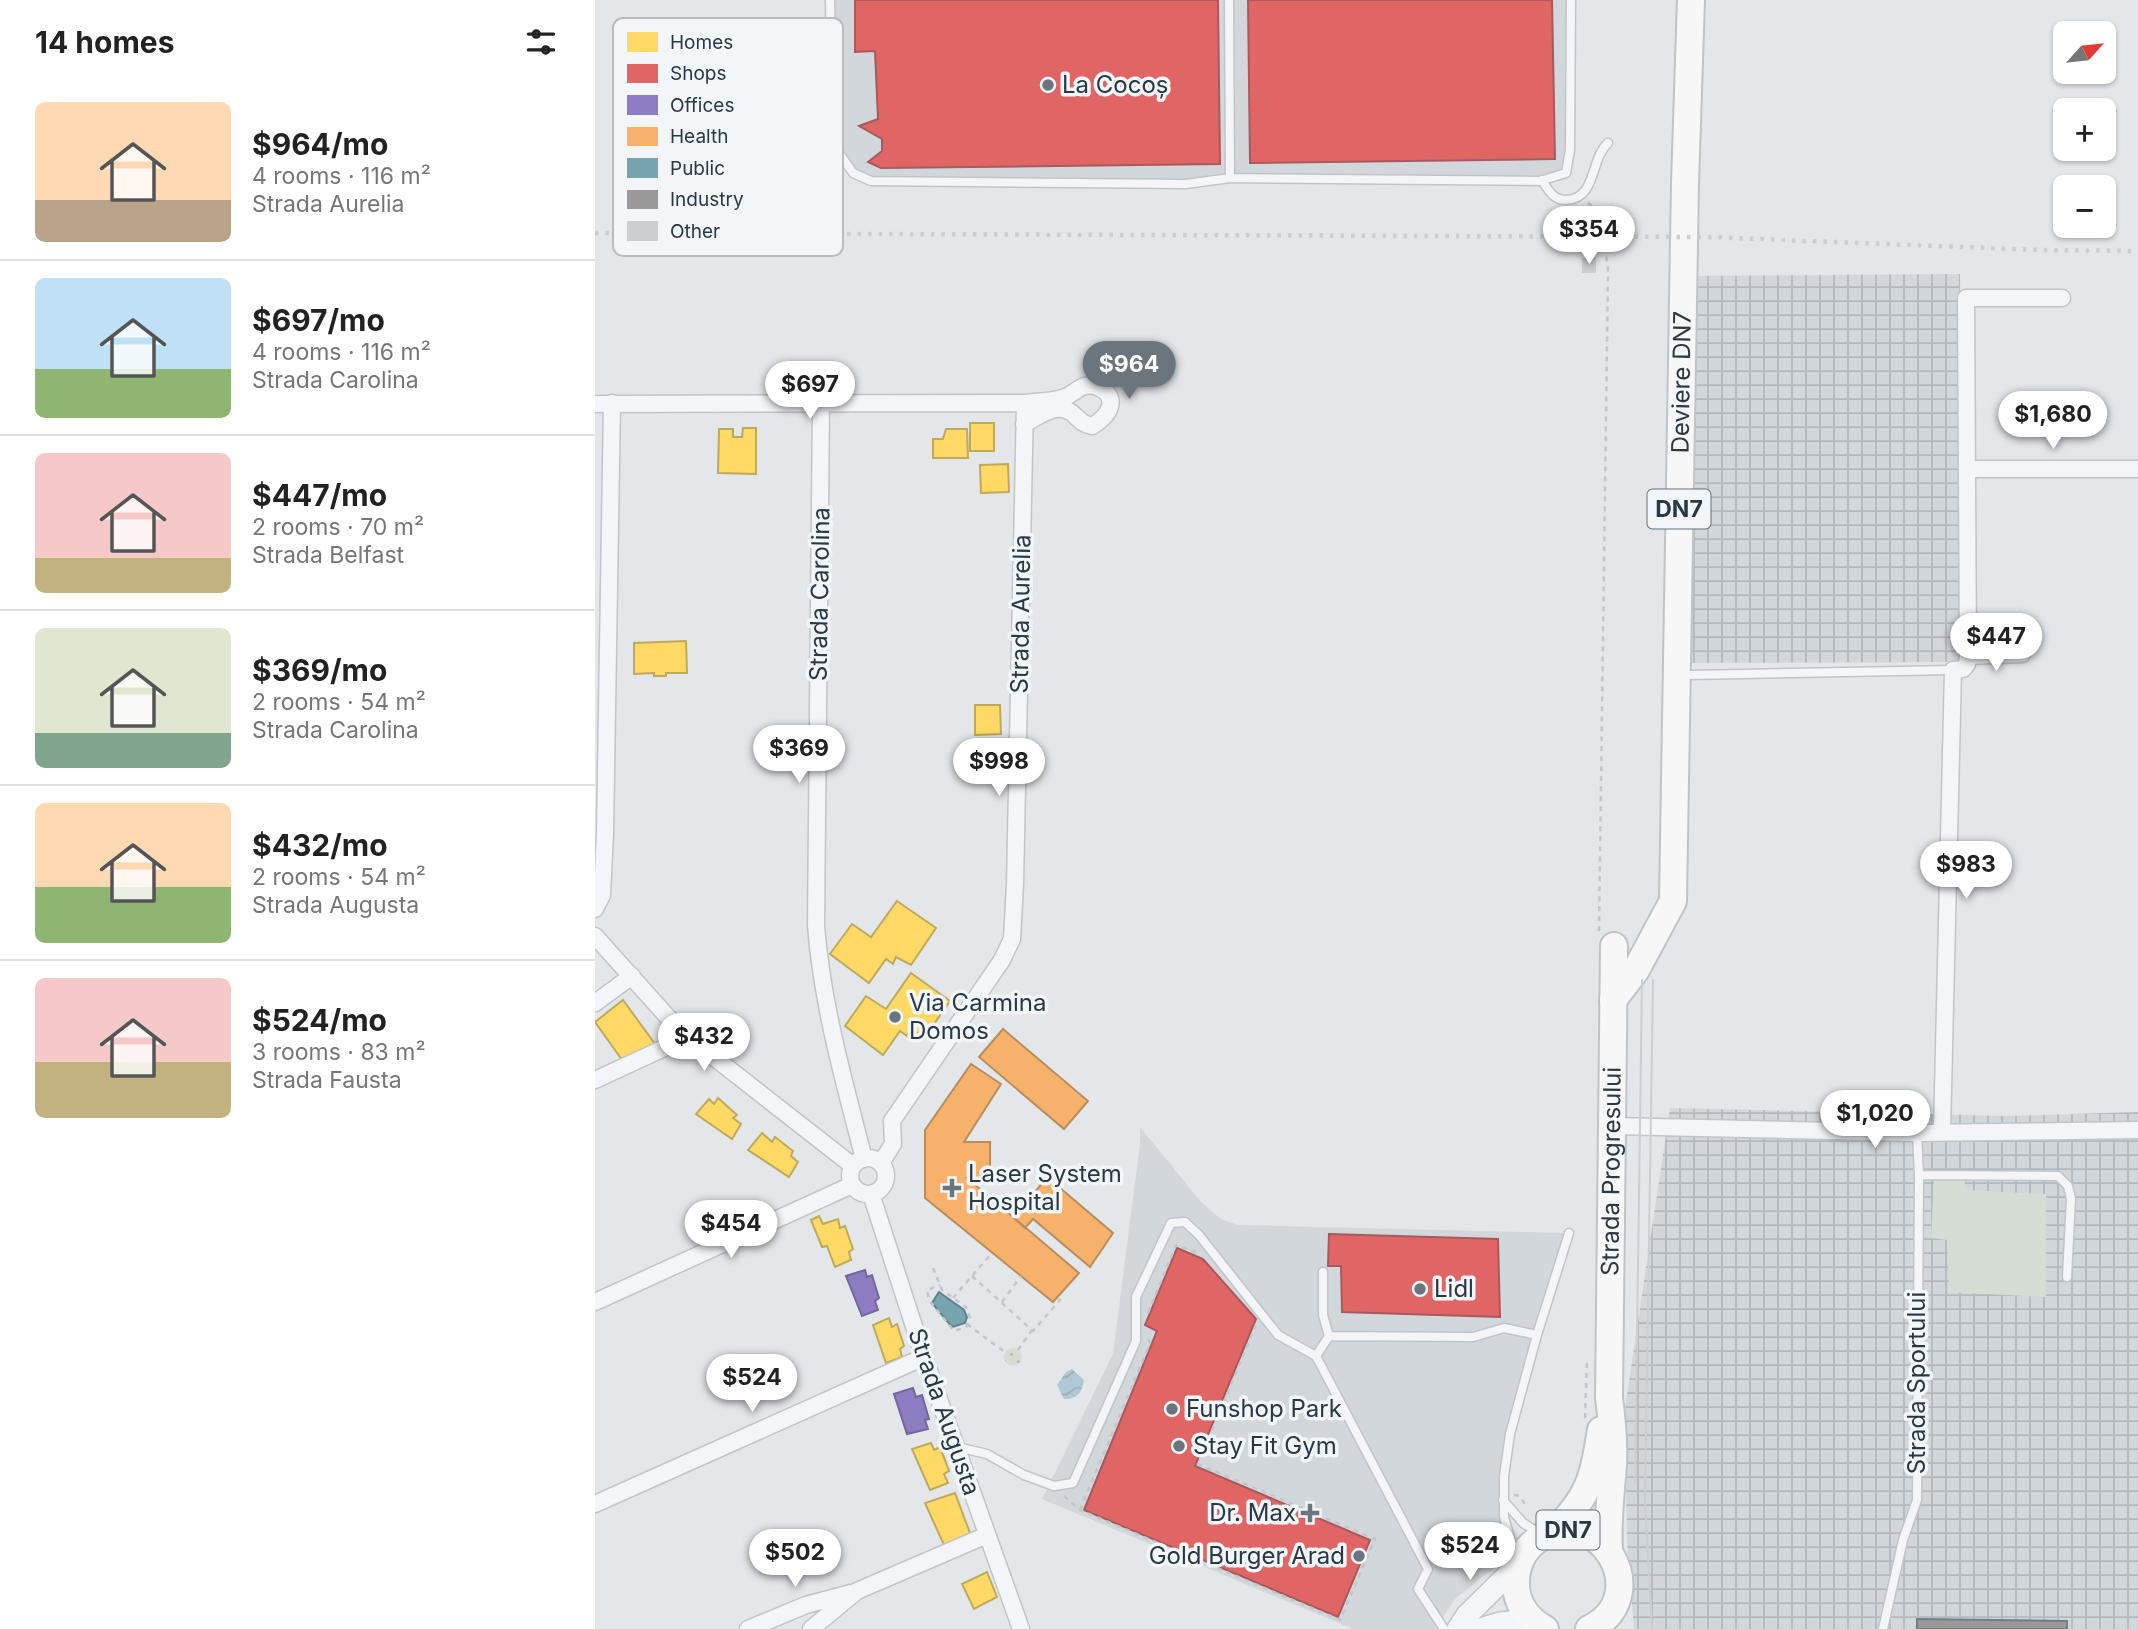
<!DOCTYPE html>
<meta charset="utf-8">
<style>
:root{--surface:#fff;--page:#f2f2f2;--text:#222;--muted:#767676;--line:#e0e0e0;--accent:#6a757e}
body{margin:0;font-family:Inter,sans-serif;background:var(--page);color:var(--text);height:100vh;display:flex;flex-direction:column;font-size:26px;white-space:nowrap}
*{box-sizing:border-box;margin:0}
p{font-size:23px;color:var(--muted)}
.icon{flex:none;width:38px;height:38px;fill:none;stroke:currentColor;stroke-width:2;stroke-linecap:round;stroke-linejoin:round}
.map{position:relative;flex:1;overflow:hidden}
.side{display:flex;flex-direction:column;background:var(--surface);width:595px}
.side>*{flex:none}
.needle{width:46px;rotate:63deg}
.controls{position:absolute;left:1458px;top:21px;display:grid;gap:14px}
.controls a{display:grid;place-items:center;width:63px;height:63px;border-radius:10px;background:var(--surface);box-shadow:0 2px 5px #0004;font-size:35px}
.price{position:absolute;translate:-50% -60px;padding:0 16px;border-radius:24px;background:#fff;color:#222;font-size:23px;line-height:46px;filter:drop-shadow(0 2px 4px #0008)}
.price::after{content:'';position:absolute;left:50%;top:42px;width:21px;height:16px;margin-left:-10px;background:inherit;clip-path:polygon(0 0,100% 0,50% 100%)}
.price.on{background:var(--accent);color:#fff}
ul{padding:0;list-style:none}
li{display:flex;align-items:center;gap:21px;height:175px;padding:0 35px}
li+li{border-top:2px solid var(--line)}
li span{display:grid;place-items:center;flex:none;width:196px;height:140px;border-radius:10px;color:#555}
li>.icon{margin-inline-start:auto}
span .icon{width:84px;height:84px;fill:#fffc;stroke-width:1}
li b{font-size:30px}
h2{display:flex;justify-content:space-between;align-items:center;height:84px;padding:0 35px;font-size:30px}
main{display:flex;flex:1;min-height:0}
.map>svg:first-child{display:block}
</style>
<main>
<section class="side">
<h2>14 homes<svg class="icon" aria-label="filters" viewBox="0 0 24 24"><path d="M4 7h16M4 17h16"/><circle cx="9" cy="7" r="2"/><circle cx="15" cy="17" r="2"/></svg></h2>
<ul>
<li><span style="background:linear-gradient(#ffd9b3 70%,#b9a48a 0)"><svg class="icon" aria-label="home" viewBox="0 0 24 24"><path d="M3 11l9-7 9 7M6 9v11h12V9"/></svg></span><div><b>$964/mo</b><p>4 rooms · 116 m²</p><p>Strada Aurelia</p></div></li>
<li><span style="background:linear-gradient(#bfe0f5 65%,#8fb573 0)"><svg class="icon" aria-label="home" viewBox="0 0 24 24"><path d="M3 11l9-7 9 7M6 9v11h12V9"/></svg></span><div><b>$697/mo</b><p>4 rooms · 116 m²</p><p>Strada Carolina</p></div></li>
<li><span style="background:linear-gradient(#f6c9c9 75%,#c2b280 0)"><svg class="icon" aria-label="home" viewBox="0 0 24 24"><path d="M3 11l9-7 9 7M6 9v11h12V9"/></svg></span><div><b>$447/mo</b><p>2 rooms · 70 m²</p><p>Strada Belfast</p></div></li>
<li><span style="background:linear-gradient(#dfe7d0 75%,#7fa58c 0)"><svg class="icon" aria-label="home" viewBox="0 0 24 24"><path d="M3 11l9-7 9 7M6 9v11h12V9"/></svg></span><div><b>$369/mo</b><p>2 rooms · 54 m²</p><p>Strada Carolina</p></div></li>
<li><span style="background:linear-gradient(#ffd9b3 60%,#8fb573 0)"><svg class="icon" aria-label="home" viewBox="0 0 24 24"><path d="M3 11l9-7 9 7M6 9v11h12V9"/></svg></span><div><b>$432/mo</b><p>2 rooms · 54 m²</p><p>Strada Augusta</p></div></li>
<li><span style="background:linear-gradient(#f6c9c9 60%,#c2b280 0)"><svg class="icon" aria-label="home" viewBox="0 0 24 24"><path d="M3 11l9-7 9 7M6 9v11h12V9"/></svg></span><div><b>$524/mo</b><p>3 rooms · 83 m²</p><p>Strada Fausta</p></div></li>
</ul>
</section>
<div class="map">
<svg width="1543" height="1629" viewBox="0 0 1543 1629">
<defs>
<pattern id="industrial-grid" width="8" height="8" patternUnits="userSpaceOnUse" patternTransform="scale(1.75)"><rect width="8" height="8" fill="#d2d7dc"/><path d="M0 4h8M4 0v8" fill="none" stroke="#b4b9be"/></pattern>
<pattern id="green-dots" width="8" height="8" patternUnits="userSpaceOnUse" patternTransform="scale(1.75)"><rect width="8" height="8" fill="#d6ddd4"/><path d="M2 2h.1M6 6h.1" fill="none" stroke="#b8beb7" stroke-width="1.8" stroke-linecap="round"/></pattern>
<pattern id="water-waves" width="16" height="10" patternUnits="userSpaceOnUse" patternTransform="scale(1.75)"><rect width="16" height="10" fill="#b1c9d5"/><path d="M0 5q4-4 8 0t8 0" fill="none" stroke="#98adb8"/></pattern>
</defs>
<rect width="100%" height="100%" fill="#e4e7e9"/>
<path fill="#d2d7dc" d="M235 0H976L971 173 945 181H276L258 173 238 144Z
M545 1127 607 1203 626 1219 643 1225 974 1233 923 1401 908 1492 919 1552 860 1599 840 1629H758L447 1499 518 1354 545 1144Z"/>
<path fill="url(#industrial-grid)" d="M1365 274 1368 662 1085 663 1083 276Z
M1075 1108 1411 1116 1543 1112V1629H1039L1032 1544 1030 1408Z"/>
<path fill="url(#green-dots)" d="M409 1357a9 9 0 1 1 18 0a9 9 0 1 1-18 0Z"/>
<path fill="#d6ddd4" d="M1370 1179V1190L1451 1194V1297L1354 1292 1352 1240 1336 1238 1339 1180Z"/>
<path fill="url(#water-waves)" d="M477 1369 489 1380C487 1392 483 1399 469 1399L462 1385 471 1372Z"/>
<path fill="#ffd966" stroke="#bfa95c" stroke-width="2" d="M375 423H399V451H375Z
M148 428H161V474L123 473 124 429H138V437H147Z
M351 429H372L373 458H338V439H348Z
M413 464 414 492 386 493 385 465Z
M91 641 92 673H71V676H59V673L39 674V643Z
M380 705H405L406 734 380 735Z
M398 740V748H403V764H400V771L381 772 380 741Z
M302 901 341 928 316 965 301 957 298 964 291 959 274 983 235 954 257 924 276 937Z
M316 973 355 1001 330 1037 315 1029 312 1036 305 1031 288 1055 250 1026 271 996 291 1009Z
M28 1000 63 1048 30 1064 0 1022Z
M123 1098 142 1115 138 1118 146 1124 137 1139 101 1114 114 1099 119 1104Z
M167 1133 177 1142 180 1137 198 1151 196 1156 203 1162 194 1177 153 1150Z
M224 1216 228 1224 243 1219 245 1228 250 1226 258 1249 254 1252 256 1260 240 1267 232 1246 227 1247 216 1220Z
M294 1318 297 1327 302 1324 309 1346 305 1349 307 1357 291 1363 278 1325Z
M336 1443 339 1450 345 1447 354 1471 349 1474 353 1483 335 1490 317 1449Z
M360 1493 375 1533 349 1545 330 1503Z
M392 1572 402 1597 379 1609 367 1584Z"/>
<path fill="#e06666" stroke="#a9585c" stroke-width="2" d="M260 0H623L625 164 286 168 273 162 287 151V139L264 126 283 119 280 51 260 52Z
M653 0H957L960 159 655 163Z
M734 1234 903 1239 905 1317 747 1312 746 1266H733Z
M582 1248 608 1259 661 1319 600 1466 775 1540 743 1617 489 1510 562 1331 550 1325Z"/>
<path fill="#8e7cc3" stroke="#70689d" stroke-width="2" d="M270 1270 272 1277 277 1275 284 1298 280 1301 283 1310 267 1316 251 1276Z
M318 1388 321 1397 327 1395 334 1419 330 1420 333 1429 312 1434 299 1394Z"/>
<path fill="#f6b26b" stroke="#b88d5f" stroke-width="2" d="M408 1029 493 1101 469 1129 384 1057Z
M376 1064 406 1084 369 1142H395V1177L372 1178 484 1273 458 1302 330 1198V1130Z
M452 1177 518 1233 495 1267 438 1219 430 1228 419 1218Z"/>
<path fill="#76a5af" stroke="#5f848f" stroke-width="2" d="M344 1292 369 1310 372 1317 370 1323 357 1327 337 1303Z"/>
<path fill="#999" stroke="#777c80" stroke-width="2" d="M1322 1619 1472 1621V1629H1322Z"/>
<path fill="#cccfd2" d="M987 258H1001V273H987Z"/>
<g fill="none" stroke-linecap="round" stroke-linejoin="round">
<g stroke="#c2c5c7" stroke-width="11">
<path id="service" d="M235 0 238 144 258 173 276 181 591 184 635 178 945 181 971 173 975 150 976 0
M634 0 635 178
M947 180C953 190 959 201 972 200 1002 198 995 159 1013 143
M1094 675 1358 670
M1324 1175 1463 1176 1473 1186 1476 1199 1472 1277
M728 1272V1315L734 1336
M721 1356 734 1336 878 1337 909 1328 942 1335
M362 1447 392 1454 429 1475 459 1486 478 1483 541 1341V1297L576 1223 590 1222 604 1235 683 1335 721 1356 833 1569 823 1589 849 1629
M908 1500 928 1523 944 1533
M920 1556 909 1517V1476L915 1434 942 1335 974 1233
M1288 1629 1308 1540 1322 1500 1324 1175 1322 1133"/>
</g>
<g stroke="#c2c5c7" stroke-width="19">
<path id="minor" d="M226 402 221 925C227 1005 249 1081 269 1159
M0 404 430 403C443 401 461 402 473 396 483 390 489 382 502 387 527 396 513 418 497 426 487 424 484 419 477 413 462 401 443 417 429 424
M1373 469H1543
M1373 656 1427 654
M0 909 7 895 10 833 17 403
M0 936 79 1024 93 1037 258 1166
M0 1003 37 976
M0 1080 93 1037
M1017 1126 1322 1133 1543 1130
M1347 1132 1358 670 1368 669 1372 664 1373 656 1371 298H1467
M255 1176a18 18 0 1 1 36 0a18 18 0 1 1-36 0Z
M286 1163 298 1144 297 1121 407 960 417 939 420 884 430 403
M276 1194 329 1357 426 1629
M0 1302 257 1185
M0 1504 329 1357
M153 1629 211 1605 256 1593
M216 1629 262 1591 392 1535"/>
</g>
<g stroke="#c2c5c7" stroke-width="24">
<path id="tertiary" d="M863 1629 872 1615 923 1565
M885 1629 905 1623 937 1620"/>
</g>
<g stroke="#bfc4c7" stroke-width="30">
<g id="primary">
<path id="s1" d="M1018 1000 1041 970 1078 901 1090 183 1096 0"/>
<path d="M960 1531C995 1495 998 1478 1006 1430"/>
<path id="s2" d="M1014 1551C1012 1521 1016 1493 1018 1464 1019 1442 1017 1420 1014 1398L1019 946"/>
<path d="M950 1629C932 1619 920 1602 921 1581 921 1565 929 1549 942 1540 1003 1497 1062 1597 994 1629"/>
</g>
</g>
<path stroke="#c3c7c9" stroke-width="2.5" stroke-dasharray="5 5" stroke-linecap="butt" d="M993 202 1007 218 1013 271 1004 932
M338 1268 347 1290 371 1307 375 1318 371 1327 359 1331 334 1300 332 1290 345 1285
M377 1276 438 1331 465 1300 462 1297
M358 1298 397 1253
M407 1302 426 1276
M553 1313 581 1245 605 1254
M372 1324 411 1353
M423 1350 437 1330
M990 1418 992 1362
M919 1495 925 1496 931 1506
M469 1496 485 1510 745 1620 780 1539 603 1464 661 1325
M485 1510 555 1343 553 1339"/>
<use href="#service" stroke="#f3f5f6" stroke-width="8"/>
<use href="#minor" stroke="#f3f5f6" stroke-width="16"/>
<use href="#tertiary" stroke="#f3f5f6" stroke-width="21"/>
<use href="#primary" stroke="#f7f7f7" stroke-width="26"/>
<path stroke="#cccfd1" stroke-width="2" d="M1040 1481 1047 980
M1057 1629 1050 1501 1058 980"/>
<path stroke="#cccfd1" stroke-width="4.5" stroke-dasharray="3.5 7" stroke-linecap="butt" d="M0 233 1111 237 1445 250 1543 251"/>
</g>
<g fill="#6a757e" stroke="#f2f6f8" stroke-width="2.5">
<circle cx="453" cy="85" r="7"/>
<circle cx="300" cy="1017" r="7"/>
<path d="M353.5 1177.5h7v7h7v7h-7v7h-7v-7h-7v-7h7z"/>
<circle cx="825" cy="1289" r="7"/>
<circle cx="577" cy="1409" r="7"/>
<circle cx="584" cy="1446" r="7"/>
<path d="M711.5 1502.5h7v7h7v7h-7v7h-7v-7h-7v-7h7z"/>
<circle cx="764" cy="1556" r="7"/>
</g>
<g text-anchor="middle" stroke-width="7" stroke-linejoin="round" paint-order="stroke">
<g fill="#f2f6f8" stroke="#65717a" stroke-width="2">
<rect x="1052.5" y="489.5" width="63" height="39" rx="5"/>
<rect x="941.5" y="1510.5" width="63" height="39" rx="5"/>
</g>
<g font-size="23" font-weight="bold" fill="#293844">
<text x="1084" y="517">DN7</text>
<text x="973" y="1538">DN7</text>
</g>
<g font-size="24" fill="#293844" stroke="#f2f6f8" text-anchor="start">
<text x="467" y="93">La Cocoș</text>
<text x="314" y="1011">Via Carmina<tspan x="314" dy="28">Domos</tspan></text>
<text x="373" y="1182">Laser System<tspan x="373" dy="28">Hospital</tspan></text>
<text x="839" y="1297">Lidl</text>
<text x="591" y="1417">Funshop Park</text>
<text x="598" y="1454">Stay Fit Gym</text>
<text x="701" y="1521" text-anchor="end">Dr. Max</text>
<text x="750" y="1564" text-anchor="end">Gold Burger Arad</text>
</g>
<g font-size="24" fill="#293844" stroke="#f2f6f8">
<text dy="8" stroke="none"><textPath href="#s1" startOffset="635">Deviere DN7</textPath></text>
<text transform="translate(225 594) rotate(-89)" y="8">Strada Carolina</text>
<text transform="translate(426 614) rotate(-89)" y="8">Strada Aurelia</text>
<text dy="8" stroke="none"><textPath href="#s2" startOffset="380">Strada Progresului</textPath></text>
<text transform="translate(1322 1383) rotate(-90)" y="8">Strada Sportului</text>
<text transform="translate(349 1412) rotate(71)" y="8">Strada Augusta</text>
</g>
</g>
<rect x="18" y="18" width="230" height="238" rx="10" fill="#f2f6f8" stroke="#b6bdc2" stroke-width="2"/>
<rect x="32" y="32" width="31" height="20" fill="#ffd966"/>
<rect x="32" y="64" width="31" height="19" fill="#e06666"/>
<rect x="32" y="95" width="31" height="20" fill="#8e7cc3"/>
<rect x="32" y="127" width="31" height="19" fill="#f6b26b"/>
<rect x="32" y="158" width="31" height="20" fill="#76a5af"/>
<rect x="32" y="190" width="31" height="19" fill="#999"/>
<rect x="32" y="221" width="31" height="20" fill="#cccfd2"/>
<g font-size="19" fill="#293844">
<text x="75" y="49">Homes</text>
<text x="75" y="80">Shops</text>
<text x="75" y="112">Offices</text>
<text x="75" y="143">Health</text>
<text x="75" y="175">Public</text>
<text x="75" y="206">Industry</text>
<text x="75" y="238">Other</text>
</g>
</svg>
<div class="controls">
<a><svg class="needle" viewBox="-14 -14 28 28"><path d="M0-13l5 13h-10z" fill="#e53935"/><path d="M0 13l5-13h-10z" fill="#767676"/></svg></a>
<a>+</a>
<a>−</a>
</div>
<b class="price" style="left:994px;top:266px">$354</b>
<b class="price on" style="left:534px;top:401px">$964</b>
<b class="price" style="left:215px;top:421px">$697</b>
<b class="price" style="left:1458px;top:451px">$1,680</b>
<b class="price" style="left:1401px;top:673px">$447</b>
<b class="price" style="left:204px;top:785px">$369</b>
<b class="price" style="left:404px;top:798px">$998</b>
<b class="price" style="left:1371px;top:901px">$983</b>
<b class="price" style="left:109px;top:1073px">$432</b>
<b class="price" style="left:1280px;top:1150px">$1,020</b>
<b class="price" style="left:136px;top:1260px">$454</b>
<b class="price" style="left:157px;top:1414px">$524</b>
<b class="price" style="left:875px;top:1582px">$524</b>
<b class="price" style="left:200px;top:1589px">$502</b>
</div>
</main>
